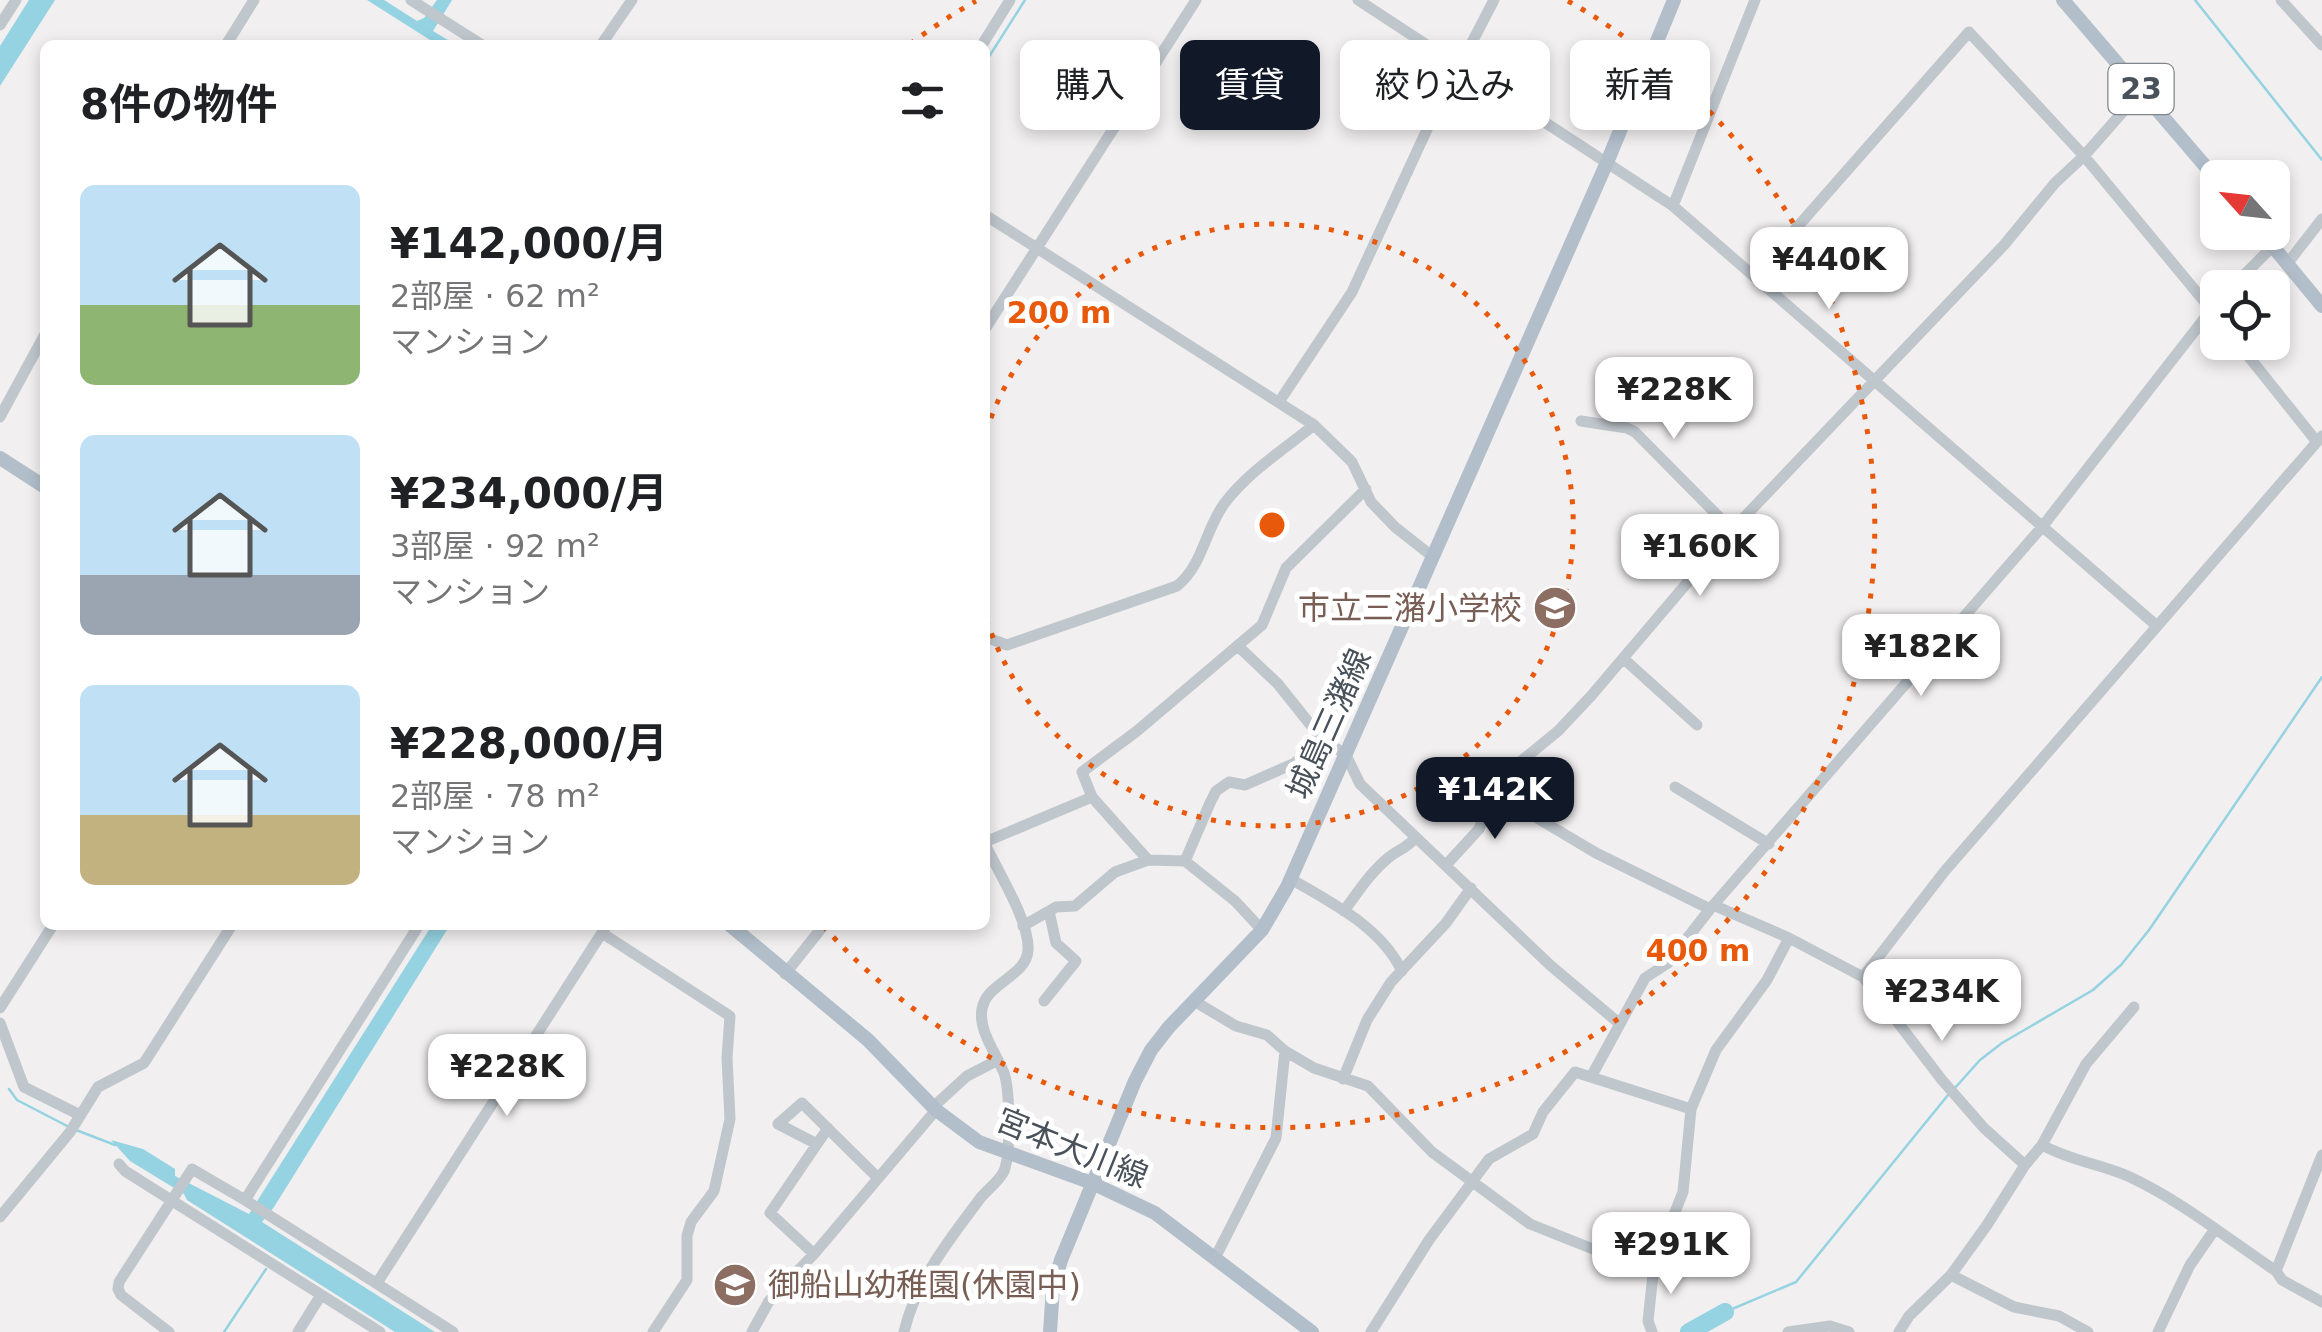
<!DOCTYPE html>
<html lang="ja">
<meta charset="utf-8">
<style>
:root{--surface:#fff;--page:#f6f6f6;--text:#202124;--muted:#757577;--accent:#111827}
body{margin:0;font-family:"DejaVu Sans","Noto Sans JP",sans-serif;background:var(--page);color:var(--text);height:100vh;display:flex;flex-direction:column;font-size:38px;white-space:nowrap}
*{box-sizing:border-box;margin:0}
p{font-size:32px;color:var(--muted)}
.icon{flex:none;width:55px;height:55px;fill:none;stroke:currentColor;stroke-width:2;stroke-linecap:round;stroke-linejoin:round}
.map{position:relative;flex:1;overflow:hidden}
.drawer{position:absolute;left:40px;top:40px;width:950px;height:890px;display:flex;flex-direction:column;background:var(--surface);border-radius:15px;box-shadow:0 5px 15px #0003}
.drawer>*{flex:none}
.guide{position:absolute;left:1020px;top:40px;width:950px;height:90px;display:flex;gap:20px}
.needle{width:65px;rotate:297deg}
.tools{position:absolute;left:2200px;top:160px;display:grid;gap:20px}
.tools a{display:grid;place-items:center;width:90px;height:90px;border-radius:15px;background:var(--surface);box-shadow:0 5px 15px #0003;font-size:50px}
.price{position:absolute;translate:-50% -85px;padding:0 22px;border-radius:20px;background:#fff;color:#222;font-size:32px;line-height:65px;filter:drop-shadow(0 2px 5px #0008)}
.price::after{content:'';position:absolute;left:50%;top:60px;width:30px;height:22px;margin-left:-15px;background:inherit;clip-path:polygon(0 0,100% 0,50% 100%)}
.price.selected{background:var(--accent);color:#fff}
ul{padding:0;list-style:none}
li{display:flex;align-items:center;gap:30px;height:250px;padding:0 40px}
li span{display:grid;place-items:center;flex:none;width:280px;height:200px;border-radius:15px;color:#555}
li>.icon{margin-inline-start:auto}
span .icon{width:120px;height:120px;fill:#fffc;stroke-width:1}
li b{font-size:42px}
h2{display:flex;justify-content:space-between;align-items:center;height:120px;padding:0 40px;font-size:42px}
.chip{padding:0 35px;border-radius:15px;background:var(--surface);box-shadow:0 5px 15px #0003;font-size:35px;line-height:90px}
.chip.selected{background:var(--accent);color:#fff}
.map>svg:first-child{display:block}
</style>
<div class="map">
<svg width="2322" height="1332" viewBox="0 0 2322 1332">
<rect width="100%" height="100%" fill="#f1efef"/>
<path fill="#95d2e2" d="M29 0H55L0 86V46Z
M367 0H384L417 21 424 18 437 0H452L433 31 456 45H438Z
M432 925H450L274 1207 262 1222 435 1332H395L187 1200 184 1194 130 1161 111 1140 143 1149 175 1169V1176L249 1214Z"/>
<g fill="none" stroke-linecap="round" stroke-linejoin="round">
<path stroke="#95d2e2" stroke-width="2.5" d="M2195 0 2322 160
M985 63 1025 0
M9 1089 17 1100 69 1127
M1954 1089 1980 1060 2002 1043 2093 990 2121 965 2149 930 2322 677
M76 1130 115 1145
M1725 1312 1796 1282 1948 1095
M224 1332 266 1269"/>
<path stroke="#95d2e2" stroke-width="18" d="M1689 1332 1725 1312"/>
<path stroke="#bfc6cc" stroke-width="11" d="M411 0 482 45
M1358 0 1673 206 2157 626
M2281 0 2322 45
M0 25 16 0
M226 45 254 0
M601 45 632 0
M982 45 1010 0
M1673 206 1755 0
M985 215 1314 425 1352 462 1371 502 1395 527 1433 557
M2287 264 2322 219
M1755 275 1969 32 2084 156 2218 318
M2231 288 2272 247
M985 329 1196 0
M2237 342 2317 442
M1279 402 1352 292 1430 123 1494 0
M0 417 45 334
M1581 421 1627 428 1635 432 1732 530
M985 637 1007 645 1177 586C1203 565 1205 530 1224 504 1247 473 1284 449 1314 425
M1239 647 1278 684 1321 738 1346 755 1360 784 1550 965 1620 1024
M1624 659 1697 725
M1675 787 1769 844
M1492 791 1596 853 1710 909
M985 842 1092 797
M1148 860 1092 797 1082 772 1137 731 1262 625 1286 568 1366 489
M1185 861 1235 901 1262 930
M1447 864 1479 829 1498 780 1558 731 1591 696 1732 530 2004 245 2055 183 2084 156 2142 90
M1291 879C1333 904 1380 926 1402 971
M1713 905 1789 938 1863 977 1942 1080 1984 1128 2025 1165
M1344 911C1358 892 1370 873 1388 858 1398 850 1407 848 1415 838
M1023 926 1056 907 1075 906 1115 872 1148 860 1185 861 1210 803 1216 791 1229 782 1245 785 1295 763 1321 738
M602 933 730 1016 727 1058 730 1119 714 1191 691 1222 687 1236V1280L653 1332
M785 974 824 925
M1863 977 1944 872 2322 436
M1044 1001 1076 961 1056 943 1049 911
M1194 1001 1236 1026 1267 1035 1285 1051 1314 1068 1368 1086 1432 1152 1530 1224 1608 1255 1654 1265
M0 1008 53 925
M0 1023 24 1087 80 1115
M1591 1077 1645 978 1668 963 1710 909 2042 527 2218 301
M1343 1079 1367 1020 1391 982 1446 923 1471 888
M933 1107 967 1076 998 1060
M815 1143 778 1124 802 1103 878 1178
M2042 1145C2071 1161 2101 1164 2130 1177 2183 1202 2228 1239 2276 1271L2282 1280 2322 1302
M119 1164 125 1171 380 1332
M245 1200 453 1332
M0 1217 70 1132 98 1087 144 1063 232 925
M814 1254 770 1213 828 1128
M1215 1258 1276 1138 1285 1051
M2276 1271 2322 1155
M1951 1275 2014 1307 2059 1316 2088 1332
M377 1283 607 925
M169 1332 121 1295 118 1289 119 1282 192 1169 245 1200 419 925
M298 1332 321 1295
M752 1332 769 1301 814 1254 936 1110
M904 1332C915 1283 949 1240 979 1200 985 1191 999 1182 1004 1171 1011 1154 1010 1090 1004 1073 996 1053 978 1030 982 1009 986 983 1027 976 1028 950 1030 922 997 870 985 844
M1371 1332 1429 1240 1489 1159 1533 1134 1543 1112 1575 1072 1691 1109
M1652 1332 1648 1321 1654 1265 1683 1192 1691 1109 1716 1050 1767 980 1789 938
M1788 1332 1830 1326 1849 1332
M1899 1332 1909 1316 1951 1275 1987 1225 2025 1165 2042 1145 2086 1064 2134 1007
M2158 1332 2190 1265 2215 1229"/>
<path stroke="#b2bfcb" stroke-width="14" d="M2063 0 2218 181
M2261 232 2322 306
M0 458 45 487
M730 925 868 1040 936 1110 979 1142 1092 1183 1155 1213 1312 1332
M1050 1332 1053 1287 1061 1260 1135 1081 1151 1050 1169 1027 1262 930 1287 887 1608 160 1674 0"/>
</g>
<g fill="none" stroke="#e8590c" stroke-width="5" stroke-dasharray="5 10">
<path d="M986 432A301 301 0 1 1 986 618"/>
<path d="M910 44A602 602 0 0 1 976 1M1568 1A602 602 0 1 1 825 928"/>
</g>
<defs>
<g id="school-disc" transform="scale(2.25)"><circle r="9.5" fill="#8d6e63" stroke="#fff"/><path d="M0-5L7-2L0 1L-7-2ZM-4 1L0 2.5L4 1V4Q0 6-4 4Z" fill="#fff"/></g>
</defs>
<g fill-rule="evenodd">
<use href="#school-disc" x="1555" y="608"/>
<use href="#school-disc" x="735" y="1285"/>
</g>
<g text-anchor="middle" stroke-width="10" stroke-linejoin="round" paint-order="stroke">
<rect fill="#fff" stroke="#80868c" stroke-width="2.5" x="2108.5" y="64" width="65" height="50" rx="8"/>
<g font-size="30" font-weight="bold" fill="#49525a">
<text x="2141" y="99">23</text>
</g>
<g font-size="32" fill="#785e54" stroke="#fff" text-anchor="end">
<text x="1522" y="619">市立三潴小学校</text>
<text x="768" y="1296" text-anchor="start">御船山幼稚園(休園中)</text>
</g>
<g font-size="32" fill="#49525a" stroke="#fff">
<text transform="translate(1329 724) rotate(-66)" y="11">城島三潴線</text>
<text transform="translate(1072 1148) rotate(22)" y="11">宮本大川線</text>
</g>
</g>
<circle cx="1272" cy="525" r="15" fill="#e8590c" stroke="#fff" stroke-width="5"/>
<g font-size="30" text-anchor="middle" font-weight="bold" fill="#e8590c" stroke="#fff" stroke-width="10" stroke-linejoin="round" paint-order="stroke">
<text x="1059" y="323">200 m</text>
<text x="1698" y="961">400 m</text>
</g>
</svg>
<div class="tools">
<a><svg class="needle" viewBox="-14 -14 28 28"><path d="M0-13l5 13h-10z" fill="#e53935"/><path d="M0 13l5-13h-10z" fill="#757577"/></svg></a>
<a><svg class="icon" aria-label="locate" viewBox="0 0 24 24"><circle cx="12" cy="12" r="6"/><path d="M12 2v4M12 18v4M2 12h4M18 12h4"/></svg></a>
</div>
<b class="price" style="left:1829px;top:312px">¥440K</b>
<b class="price" style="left:1674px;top:442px">¥228K</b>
<b class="price" style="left:1700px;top:599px">¥160K</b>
<b class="price" style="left:1921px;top:699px">¥182K</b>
<b class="price selected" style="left:1495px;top:842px">¥142K</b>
<b class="price" style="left:1942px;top:1044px">¥234K</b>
<b class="price" style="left:507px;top:1119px">¥228K</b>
<b class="price" style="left:1671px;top:1297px">¥291K</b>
<div class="guide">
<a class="chip">購入</a>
<a class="chip selected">賃貸</a>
<a class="chip">絞り込み</a>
<a class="chip">新着</a>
</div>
<section class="drawer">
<h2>8件の物件<svg class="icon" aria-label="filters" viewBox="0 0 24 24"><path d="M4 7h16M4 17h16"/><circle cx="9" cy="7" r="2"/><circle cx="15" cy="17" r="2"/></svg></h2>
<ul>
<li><span style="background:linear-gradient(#bfe0f5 60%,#8fb573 0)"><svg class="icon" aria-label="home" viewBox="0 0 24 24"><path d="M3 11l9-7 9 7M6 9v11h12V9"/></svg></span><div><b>¥142,000/月</b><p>2部屋 · 62 m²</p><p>マンション</p></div></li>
<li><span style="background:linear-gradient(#bfe0f5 70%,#9aa5b1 0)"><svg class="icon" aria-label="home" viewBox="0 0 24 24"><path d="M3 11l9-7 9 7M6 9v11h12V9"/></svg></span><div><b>¥234,000/月</b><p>3部屋 · 92 m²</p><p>マンション</p></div></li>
<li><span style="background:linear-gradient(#bfe0f5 65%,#c2b280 0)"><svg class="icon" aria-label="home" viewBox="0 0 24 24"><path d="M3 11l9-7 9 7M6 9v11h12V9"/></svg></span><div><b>¥228,000/月</b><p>2部屋 · 78 m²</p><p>マンション</p></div></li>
</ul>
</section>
</div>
